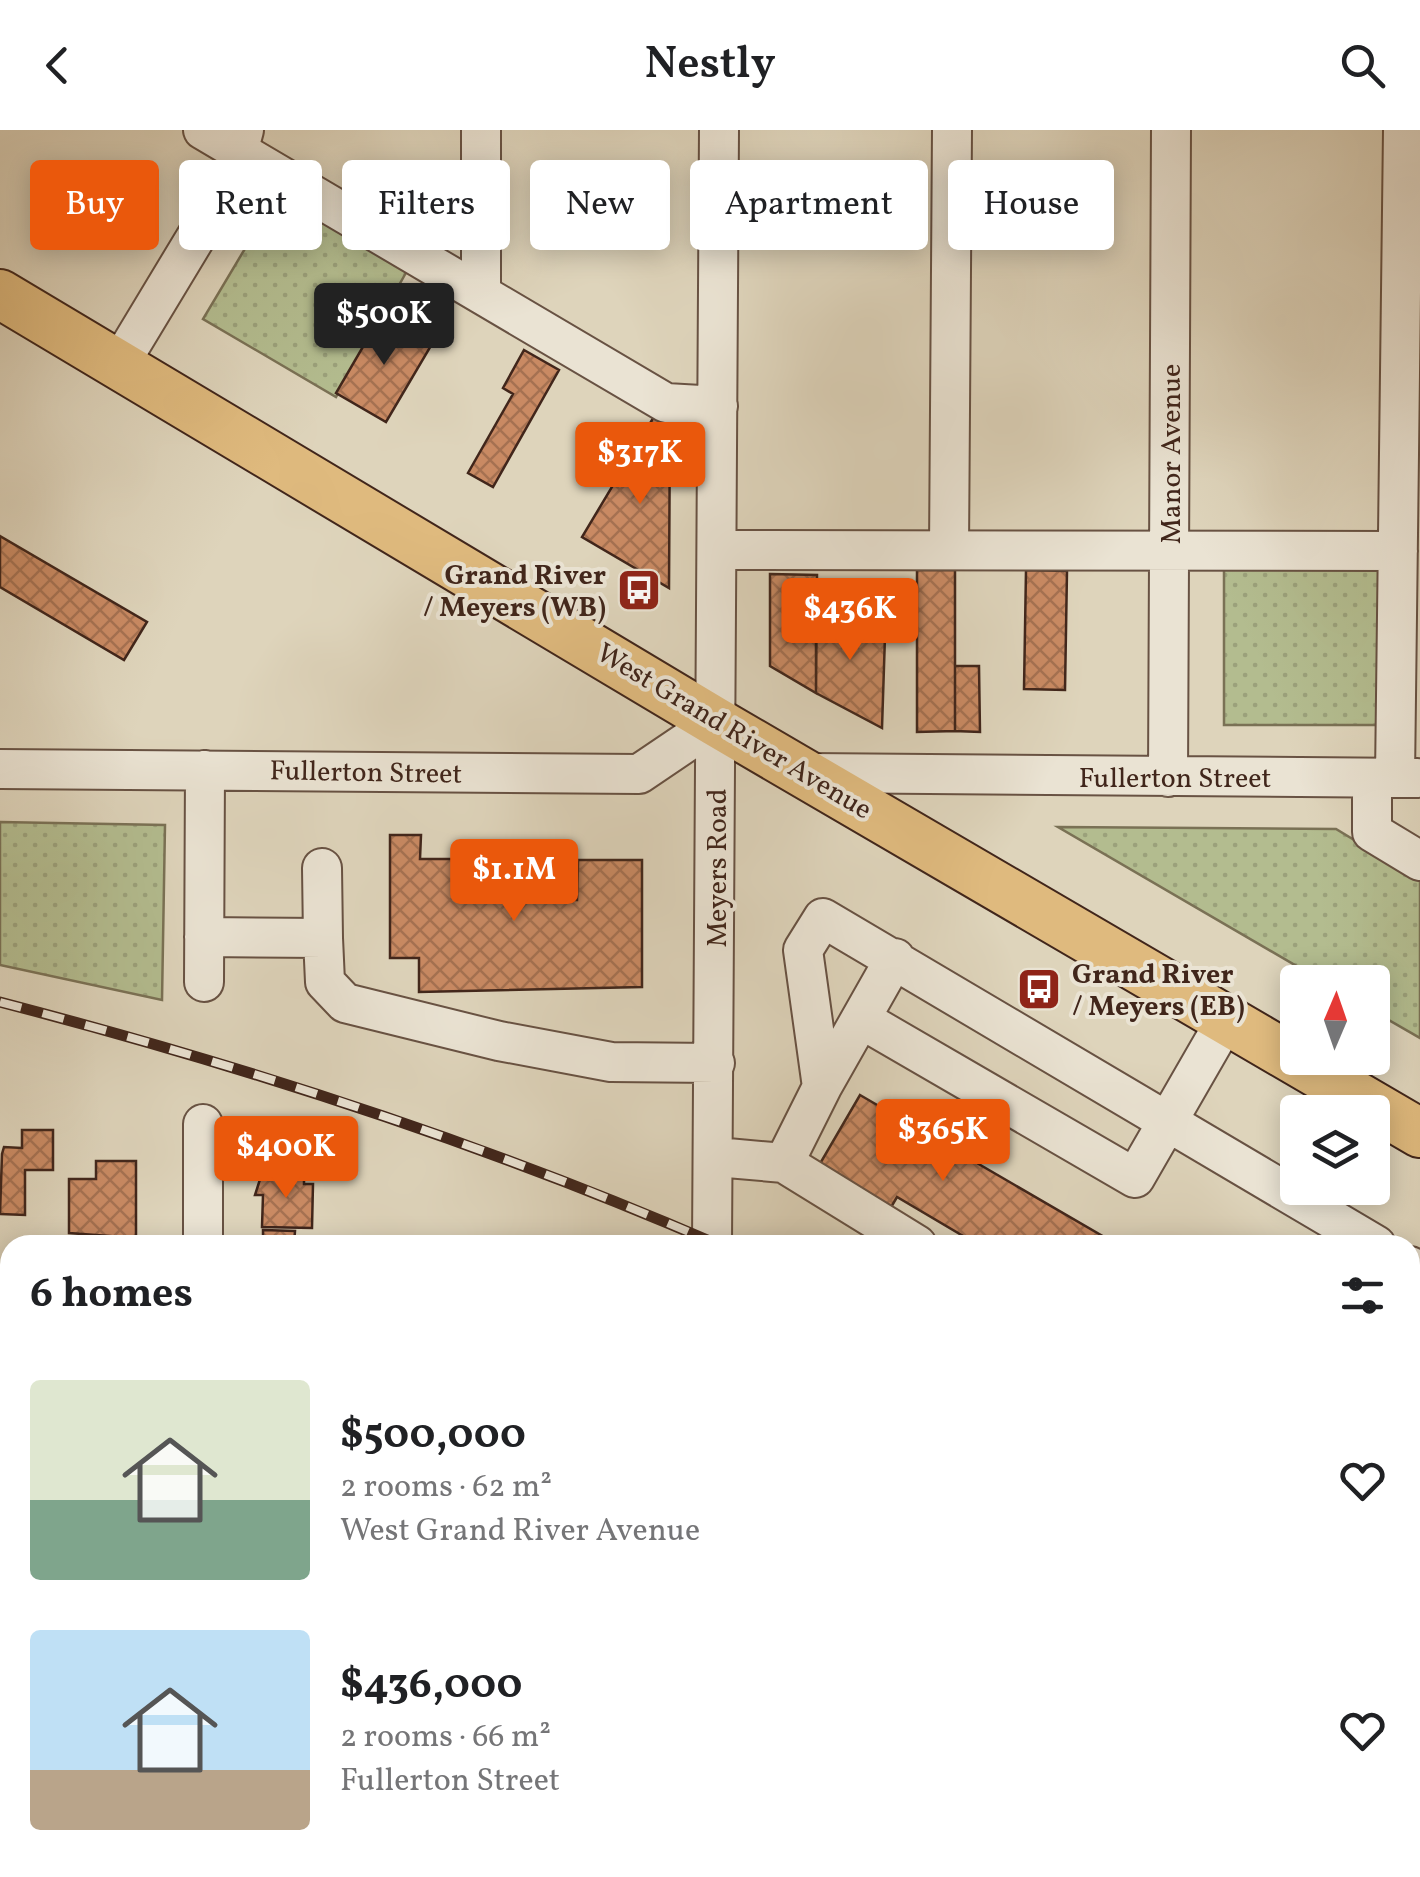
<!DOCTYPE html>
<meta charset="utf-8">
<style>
:root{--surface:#fff;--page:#f6f6f6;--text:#202124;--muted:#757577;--accent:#ea580c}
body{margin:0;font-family:Vollkorn,serif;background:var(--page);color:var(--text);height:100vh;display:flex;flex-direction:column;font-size:38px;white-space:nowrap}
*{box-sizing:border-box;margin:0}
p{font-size:32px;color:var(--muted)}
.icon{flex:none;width:55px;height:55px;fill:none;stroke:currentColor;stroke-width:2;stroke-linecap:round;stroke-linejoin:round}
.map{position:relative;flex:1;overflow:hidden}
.drawer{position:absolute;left:0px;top:1105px;width:1420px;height:642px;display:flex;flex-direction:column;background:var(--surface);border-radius:30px 30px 0 0;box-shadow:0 5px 25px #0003}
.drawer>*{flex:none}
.top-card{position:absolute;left:30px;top:30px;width:1360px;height:90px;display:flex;gap:20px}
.needle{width:65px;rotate:2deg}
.fabs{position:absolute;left:1280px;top:835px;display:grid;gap:20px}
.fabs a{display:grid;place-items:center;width:110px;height:110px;border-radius:10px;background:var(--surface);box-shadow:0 5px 25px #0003;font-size:50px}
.price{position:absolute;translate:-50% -85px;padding:0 22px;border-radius:10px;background:var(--accent);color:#fff;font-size:32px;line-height:65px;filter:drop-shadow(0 2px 5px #0008)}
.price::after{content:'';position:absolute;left:50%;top:60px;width:30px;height:22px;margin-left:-15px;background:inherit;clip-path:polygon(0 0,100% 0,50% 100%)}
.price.current{background:#222;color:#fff}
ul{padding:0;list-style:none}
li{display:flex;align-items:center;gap:30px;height:250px;padding:0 30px}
li span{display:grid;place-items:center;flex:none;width:280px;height:200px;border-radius:10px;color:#555}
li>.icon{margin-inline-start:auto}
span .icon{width:120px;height:120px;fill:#fffc;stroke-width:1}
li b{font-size:42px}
h2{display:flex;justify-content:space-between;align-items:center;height:120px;padding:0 30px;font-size:42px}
.tag{padding:0 35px;border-radius:10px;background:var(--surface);box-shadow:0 5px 25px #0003;font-size:35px;line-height:90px}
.tag.current{background:var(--accent);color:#fff}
header{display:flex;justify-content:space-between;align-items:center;height:130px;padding:0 30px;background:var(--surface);font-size:45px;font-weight:600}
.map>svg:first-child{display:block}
</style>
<header><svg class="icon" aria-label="back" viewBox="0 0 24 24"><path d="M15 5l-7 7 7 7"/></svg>Nestly<svg class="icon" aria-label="search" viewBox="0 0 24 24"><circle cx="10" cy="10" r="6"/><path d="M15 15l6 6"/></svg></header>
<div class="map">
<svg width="1420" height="1747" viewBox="0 0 1420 1747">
<defs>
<pattern id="grass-dots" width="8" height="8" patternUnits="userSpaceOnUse" patternTransform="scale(2.5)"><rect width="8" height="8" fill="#b3bc8f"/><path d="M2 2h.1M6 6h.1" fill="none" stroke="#9ba17b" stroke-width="1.8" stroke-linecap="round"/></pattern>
<pattern id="building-cross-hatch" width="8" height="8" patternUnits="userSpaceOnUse" patternTransform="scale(2.5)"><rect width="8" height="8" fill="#c98a63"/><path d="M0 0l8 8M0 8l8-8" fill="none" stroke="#a57151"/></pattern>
</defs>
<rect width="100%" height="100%" fill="#ded4bb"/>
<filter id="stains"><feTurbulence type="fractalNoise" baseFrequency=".002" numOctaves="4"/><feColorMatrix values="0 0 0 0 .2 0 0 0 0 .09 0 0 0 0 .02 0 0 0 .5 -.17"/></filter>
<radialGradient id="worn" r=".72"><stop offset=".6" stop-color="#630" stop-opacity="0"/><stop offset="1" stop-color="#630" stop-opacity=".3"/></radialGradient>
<path fill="url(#grass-dots)" stroke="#7a7155" stroke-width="2.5" d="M283 55 412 132 336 267 203 189Z
M1224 432H1383L1384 595H1224Z
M0 692 165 695 162 870 0 835Z
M1058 697 1336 699 1420 750V908L1373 881 1372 852H1324Z"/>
<path fill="url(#building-cross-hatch)" stroke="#41261b" stroke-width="2.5" d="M382 184 432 214 386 292 336 263Z
M524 220 559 240 493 357 468 343 513 264 503 258Z
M658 280 670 287 669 458 582 407Z
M0 406 147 492 124 530 0 457Z
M917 440H955V601L917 602Z
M1026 440 1067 441 1065 560 1024 559Z
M770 444 817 445 816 563 770 536Z
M816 466 885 506 882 598 816 563Z
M955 536H979L980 602 955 601Z
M390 705H421L420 729H518V752H565V770H577L578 730H642V857L419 862V828H390Z
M860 965 1118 1115H958L963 1106 897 1067 890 1079 818 1037Z
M22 1000H53V1040H25V1085L0 1084 2 1024 4 1017 22 1018Z
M96 1031H136V1108L69 1103V1049H96Z
M262 1043 304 1044V1054H313L312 1098 262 1097 263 1065H255Z
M263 1100 295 1101 294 1115H263Z
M1410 1709 1420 1715 1415 1747H1367L1372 1738H1410Z
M279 1738H333V1747H279Z
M794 1738H858L857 1747H787L794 1744Z
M907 1738H943V1747H907Z
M989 1738H1031V1747H989Z"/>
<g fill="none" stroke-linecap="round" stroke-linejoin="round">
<g stroke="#685243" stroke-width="42">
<path id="minor" d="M203 0 666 273 718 276
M481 163V0
M120 233 231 49 244 0
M717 420 1398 421
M949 420 952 0
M0 639 639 644 716 592
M810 643 1417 648
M1168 647 1171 0
M1372 648V702L1420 731
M1395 648 1403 0
M322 738 323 808
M204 807 323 808 325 852 345 873 499 911 611 932 715 933
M204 852 205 640
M861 889 1135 1048 1226 890
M822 957 895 828
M716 1027 784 1033 822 957 803 820 823 788 1376 1115
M784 1033 917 1115
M203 1115V994
M712 1115 719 0
M1410 1136 1420 1142
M0 1174 10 1176
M1410 1406 1420 1412
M1410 1472 1420 1455
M1192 1738 1207 1747
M195 1747V1738
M707 1747V1738
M1238 1747 1247 1738"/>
</g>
<g stroke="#41261b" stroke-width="52">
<path id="major" d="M0 164 716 592 1420 1003"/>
</g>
<use href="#minor" stroke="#eae3d3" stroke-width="38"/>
<use href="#major" stroke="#dfba7e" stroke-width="48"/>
<g stroke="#41261b" stroke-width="11">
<path id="rail" d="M0 872C245 936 487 1014 719 1115
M1410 1517 1420 1525"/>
</g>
<use href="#rail" stroke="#eae3d3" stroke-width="8" stroke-dasharray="22" stroke-linecap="butt"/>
</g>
<defs>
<g id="bus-square" transform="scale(2.25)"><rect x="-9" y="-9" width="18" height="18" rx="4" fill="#8f2418" stroke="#eae3d3"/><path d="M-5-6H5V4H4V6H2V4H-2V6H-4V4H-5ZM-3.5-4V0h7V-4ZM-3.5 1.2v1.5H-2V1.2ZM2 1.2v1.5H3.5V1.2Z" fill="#fff"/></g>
</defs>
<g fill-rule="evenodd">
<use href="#bus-square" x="639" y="460"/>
<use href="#bus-square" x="1039" y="859"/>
</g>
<g text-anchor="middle" stroke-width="8" stroke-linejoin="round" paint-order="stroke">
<g font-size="28" fill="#41261b" stroke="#eae3d3">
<text transform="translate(1170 324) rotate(-90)" y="10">Manor Avenue</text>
<text transform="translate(735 600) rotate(31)" y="10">West Grand River Avenue</text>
<text transform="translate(366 641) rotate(1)" y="10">Fullerton Street</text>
<text x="1175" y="657">Fullerton Street</text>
<text transform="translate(716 738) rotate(-90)" y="10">Meyers Road</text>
</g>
<g font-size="28" font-weight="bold" fill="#41261b" stroke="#eae3d3" text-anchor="end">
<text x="606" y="454">Grand River<tspan x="606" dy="32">/ Meyers (WB)</tspan></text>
<text x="1072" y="853" text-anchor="start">Grand River<tspan x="1072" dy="32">/ Meyers (EB)</tspan></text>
</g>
</g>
<rect width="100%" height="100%" filter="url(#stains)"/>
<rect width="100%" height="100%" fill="url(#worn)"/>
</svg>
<div class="fabs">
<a><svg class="needle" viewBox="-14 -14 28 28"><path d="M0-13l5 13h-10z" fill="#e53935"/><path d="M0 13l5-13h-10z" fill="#757577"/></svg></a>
<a><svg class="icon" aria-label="layers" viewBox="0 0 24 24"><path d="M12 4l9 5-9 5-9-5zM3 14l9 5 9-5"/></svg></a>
</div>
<b class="price current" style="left:384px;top:238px">$500K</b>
<b class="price" style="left:640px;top:377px">$317K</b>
<b class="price" style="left:850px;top:533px">$436K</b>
<b class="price" style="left:514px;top:794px">$1.1M</b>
<b class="price" style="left:943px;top:1054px">$365K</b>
<b class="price" style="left:286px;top:1071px">$400K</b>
<div class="top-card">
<a class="tag current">Buy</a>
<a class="tag">Rent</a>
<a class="tag">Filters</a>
<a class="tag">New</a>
<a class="tag">Apartment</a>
<a class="tag">House</a>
</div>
<section class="drawer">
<h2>6 homes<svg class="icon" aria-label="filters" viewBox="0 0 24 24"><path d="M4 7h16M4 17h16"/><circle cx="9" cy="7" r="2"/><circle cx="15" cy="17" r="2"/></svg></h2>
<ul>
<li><span style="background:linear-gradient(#dfe7d0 60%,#7fa58c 0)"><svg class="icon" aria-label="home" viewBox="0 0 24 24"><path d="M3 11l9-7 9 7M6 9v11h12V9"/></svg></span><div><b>$500,000</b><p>2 rooms · 62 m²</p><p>West Grand River Avenue</p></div><svg class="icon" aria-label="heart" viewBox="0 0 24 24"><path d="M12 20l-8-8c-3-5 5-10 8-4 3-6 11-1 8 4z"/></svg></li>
<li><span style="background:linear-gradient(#bfe0f5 70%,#b9a48a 0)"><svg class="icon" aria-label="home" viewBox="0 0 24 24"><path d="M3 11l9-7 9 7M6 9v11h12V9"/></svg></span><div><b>$436,000</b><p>2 rooms · 66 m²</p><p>Fullerton Street</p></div><svg class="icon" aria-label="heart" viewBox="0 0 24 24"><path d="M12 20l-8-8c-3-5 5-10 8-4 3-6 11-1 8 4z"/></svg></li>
</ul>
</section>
</div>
